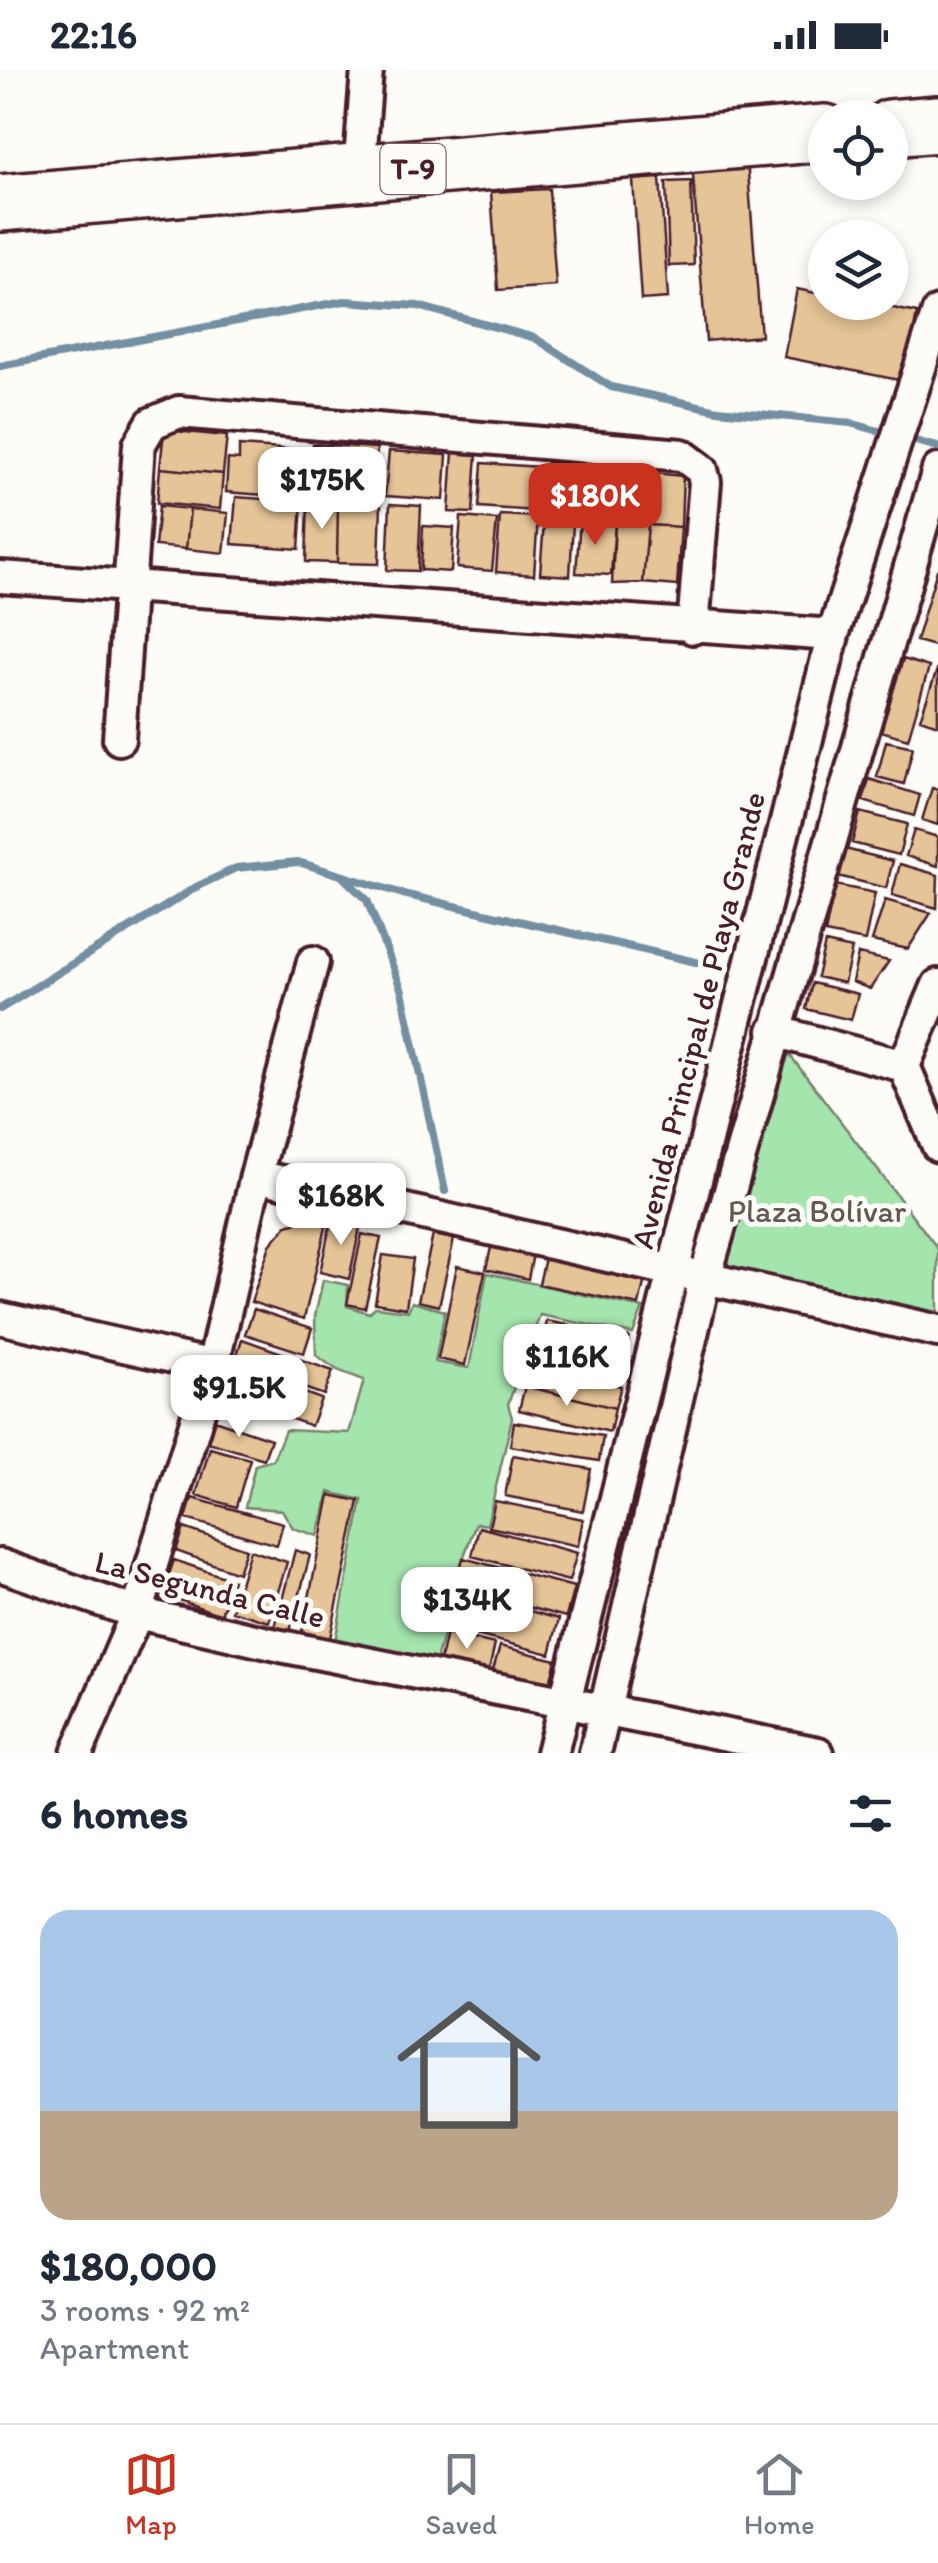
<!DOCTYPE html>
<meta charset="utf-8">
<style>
:root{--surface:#fff;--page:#f6f6f7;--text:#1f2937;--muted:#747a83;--line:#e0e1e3;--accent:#c8321e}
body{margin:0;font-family:Itim,sans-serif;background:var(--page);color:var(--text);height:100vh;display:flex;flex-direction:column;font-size:38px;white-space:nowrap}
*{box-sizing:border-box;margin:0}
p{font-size:32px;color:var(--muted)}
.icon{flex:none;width:55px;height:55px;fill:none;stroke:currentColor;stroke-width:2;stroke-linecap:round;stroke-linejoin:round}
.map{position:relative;height:1683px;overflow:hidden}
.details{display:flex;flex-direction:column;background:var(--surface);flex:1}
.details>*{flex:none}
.controls{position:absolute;left:808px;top:30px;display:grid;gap:20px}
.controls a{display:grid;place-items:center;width:100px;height:100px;border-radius:50%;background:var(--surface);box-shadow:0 5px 15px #0003;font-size:50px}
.price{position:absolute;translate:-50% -85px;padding:0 22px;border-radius:20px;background:#fff;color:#222;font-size:32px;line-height:65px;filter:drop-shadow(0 2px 5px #0008)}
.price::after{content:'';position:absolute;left:50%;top:60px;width:30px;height:22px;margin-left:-15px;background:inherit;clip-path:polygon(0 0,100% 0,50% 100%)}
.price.on{background:var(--accent);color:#fff}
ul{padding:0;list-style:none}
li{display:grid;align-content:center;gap:20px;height:530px;padding:0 40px}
li span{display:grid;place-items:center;height:310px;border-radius:30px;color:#555}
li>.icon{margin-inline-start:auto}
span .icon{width:180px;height:180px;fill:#fffc;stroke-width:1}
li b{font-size:42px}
h2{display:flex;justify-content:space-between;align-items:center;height:120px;padding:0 40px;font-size:42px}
.status{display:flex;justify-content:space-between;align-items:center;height:70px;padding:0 50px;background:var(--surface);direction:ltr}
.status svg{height:28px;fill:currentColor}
.menu{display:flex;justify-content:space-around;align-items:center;height:140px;border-top:2px solid var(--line);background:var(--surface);font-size:28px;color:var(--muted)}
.menu a{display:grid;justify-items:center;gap:5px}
.menu .on{color:var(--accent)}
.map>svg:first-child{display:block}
</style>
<div class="status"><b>22:16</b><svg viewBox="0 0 49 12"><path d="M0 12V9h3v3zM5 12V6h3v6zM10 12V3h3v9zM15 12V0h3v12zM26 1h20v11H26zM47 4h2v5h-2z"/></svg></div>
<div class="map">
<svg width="938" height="1683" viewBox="0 0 938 1683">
<rect width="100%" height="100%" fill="#fdfcf7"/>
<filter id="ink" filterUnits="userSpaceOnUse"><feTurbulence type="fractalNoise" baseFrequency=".01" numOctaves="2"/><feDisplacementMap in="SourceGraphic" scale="20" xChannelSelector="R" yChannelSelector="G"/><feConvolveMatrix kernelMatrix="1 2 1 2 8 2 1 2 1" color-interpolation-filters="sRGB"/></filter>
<g filter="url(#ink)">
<path fill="#a4e4ad" stroke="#77826c" stroke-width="2.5" d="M783 976 938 1179V1242L727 1196Z
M487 1203 643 1238 633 1264 540 1245 508 1334 512 1348 487 1455 476 1453 453 1517 460 1523 451 1560 444 1562 436 1590 335 1571 362 1430 329 1422 318 1466 293 1458 282 1440 245 1437 255 1395 273 1390 285 1360 349 1363 364 1310 337 1300 316 1285 315 1246 323 1210 348 1215 347 1236 369 1243 375 1237 408 1241 412 1232 445 1241 435 1292 469 1298Z"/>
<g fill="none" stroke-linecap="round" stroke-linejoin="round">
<path stroke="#738fa1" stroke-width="8" d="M0 296 344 231 418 236 535 268 611 317 718 340 850 353 890 364
M904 368 938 377
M343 807 367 830 402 921 445 1121
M0 939 198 816 236 798 298 792 403 824 730 900"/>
</g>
<path fill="#e5c497" stroke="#4a1f2b" stroke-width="2.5" d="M747 89 761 266 706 271 692 93Z
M660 108 668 228 641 230 633 110Z
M691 111 694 195 669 196 666 112Z
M549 119 556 216 498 220 491 122Z
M797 219 825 225V232H864L917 243 904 311 784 287Z
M164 360 227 366 223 404 160 398Z
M313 374 377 378 374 426 310 422Z
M239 376 294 380 290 427 226 422 228 389 239 390Z
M389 381 447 385 444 430 385 426Z
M453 382 477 384 473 443 449 442Z
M482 393 539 397 536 441 479 437Z
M547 393 577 394 573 453 544 452Z
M160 398 223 404 220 439 157 433Z
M584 398 618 400 615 453 580 450Z
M618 400 652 403 648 455 615 453Z
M652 403 683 406 681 457 648 455Z
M236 427 302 432 299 479 232 474Z
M308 431 338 432 337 493 306 492Z
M338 432 381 433 379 494 337 493Z
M390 434 421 436 418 501 387 500Z
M159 436 190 439 186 479 155 476Z
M190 439 228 443 224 483 186 479Z
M500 445 538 447 534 505 496 502Z
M461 447 497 450 492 501 457 498Z
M580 450 615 453 611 505 576 503Z
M544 452 573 453 570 506 540 504Z
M615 453 648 455 643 513 612 514Z
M648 455 681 457 677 516 643 513Z
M423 456 454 458 451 502 421 500Z
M937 500H938V577L916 571Z
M903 589 929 597 908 669 881 661Z
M938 597V655L920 649Z
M886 671 913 677 904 714 877 707Z
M869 709 920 725 914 746 863 731Z
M932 718 938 720V755L922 750Z
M860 742 907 754 899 785 852 773Z
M914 760 938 767V796L906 786Z
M845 779 893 791 886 818 838 806Z
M900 794 938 805 937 838 892 825Z
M835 815 875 823 865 871 825 863Z
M885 830 931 843 908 879 872 871Z
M825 873 852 879 844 913 817 907Z
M858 884 889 891 870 919 852 912Z
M812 913 858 924 851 950 806 939Z
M332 1147 361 1153 349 1209 320 1202Z
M313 1148 328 1149 304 1249 251 1232 270 1175 287 1155Z
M362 1164 381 1168 365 1238 347 1234Z
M433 1165 454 1169 439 1236 418 1231Z
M493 1169 534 1179 528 1209 486 1199Z
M547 1179 647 1200 639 1235 539 1214Z
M383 1185 413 1189 406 1238 375 1233Z
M457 1196 485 1202 465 1295 438 1289Z
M254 1239 312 1258 304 1283 245 1264Z
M547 1251 629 1267 621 1307 539 1290Z
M242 1269 333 1301 324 1325 234 1294Z
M530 1295 621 1316 615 1338 525 1316Z
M231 1296 321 1329 311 1356 221 1323Z
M525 1316 615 1338 610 1362 519 1340Z
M214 1350 271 1369 264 1389 208 1372Z
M514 1352 603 1366 599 1391 510 1376Z
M210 1378 250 1389 236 1437 196 1425Z
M513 1385 591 1399 583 1441 505 1426Z
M330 1425 359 1431 330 1568 302 1562Z
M192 1428 283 1453 277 1475 186 1449Z
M495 1431 583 1449 578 1476 489 1457Z
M479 1457 577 1483 569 1511 472 1486Z
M184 1458 246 1479 238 1503 176 1481Z
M250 1480 287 1492 269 1552 232 1541Z
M295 1480 310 1485 290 1561 275 1557Z
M463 1488 574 1517 566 1547 455 1518Z
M174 1490 233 1510 221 1545 162 1524Z
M463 1523 559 1549 550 1584 453 1559Z
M446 1563 495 1574 489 1600 440 1590Z
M500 1576 556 1590 549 1616 493 1600Z"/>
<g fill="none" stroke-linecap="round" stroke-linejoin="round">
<g stroke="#4a1f2b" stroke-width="38">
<path id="street" d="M359 104 367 0
M0 507 833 565
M119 669 139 375 152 353 179 342 682 385 702 400 705 412 693 558
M774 961 904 996 938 915
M904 996 938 1076
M256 1106 938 1261
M0 1248 213 1296
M0 1495 137 1543 281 1576 818 1683
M77 1683 137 1543 213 1296 256 1106 313 892
M552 1683 833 565 938 242
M595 1683 705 1208 938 400"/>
</g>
<g stroke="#4a1f2b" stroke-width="62">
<path id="highway" d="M890 58 938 54
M0 133 825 63"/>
</g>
<use href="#street" stroke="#fdfcf7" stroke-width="30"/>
<use href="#highway" stroke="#fdfcf7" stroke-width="55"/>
</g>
</g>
<g text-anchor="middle" stroke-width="10" stroke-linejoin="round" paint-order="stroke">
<rect fill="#fdfcf7" stroke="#806168" stroke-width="2.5" x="380.5" y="74" width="65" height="50" rx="8"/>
<g font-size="30" font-weight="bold" fill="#4a1f2b">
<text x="413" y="109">T-9</text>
</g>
<g font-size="32" fill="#4a1f2b" stroke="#fdfcf7">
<text transform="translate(698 950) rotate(-76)" y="11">Avenida Principal de Playa Grande</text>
<text transform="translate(210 1519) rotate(14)" y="11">La Segunda Calle</text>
</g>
<g font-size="32" fill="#655a52" stroke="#fdfcf7">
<text x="817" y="1152">Plaza Bolívar</text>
</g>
</g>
</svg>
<div class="controls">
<a><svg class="icon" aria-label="locate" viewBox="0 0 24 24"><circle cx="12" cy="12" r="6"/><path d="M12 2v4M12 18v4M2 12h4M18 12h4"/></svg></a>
<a><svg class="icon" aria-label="layers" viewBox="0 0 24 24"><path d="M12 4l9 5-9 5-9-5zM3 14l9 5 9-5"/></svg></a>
</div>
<b class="price" style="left:322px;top:462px">$175K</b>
<b class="price on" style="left:595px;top:478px">$180K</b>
<b class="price" style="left:341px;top:1178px">$168K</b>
<b class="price" style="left:567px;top:1339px">$116K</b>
<b class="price" style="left:239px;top:1370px">$91.5K</b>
<b class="price" style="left:467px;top:1582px">$134K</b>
</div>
<section class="details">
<h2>6 homes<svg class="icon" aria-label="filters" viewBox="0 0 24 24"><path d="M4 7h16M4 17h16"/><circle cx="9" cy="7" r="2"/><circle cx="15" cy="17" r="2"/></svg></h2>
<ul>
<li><span style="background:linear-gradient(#a9c7e8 65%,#b9a48a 0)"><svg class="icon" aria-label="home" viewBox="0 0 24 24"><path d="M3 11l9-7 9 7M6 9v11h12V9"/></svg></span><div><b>$180,000</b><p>3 rooms · 92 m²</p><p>Apartment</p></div></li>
</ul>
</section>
<nav class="menu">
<a class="on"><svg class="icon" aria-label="map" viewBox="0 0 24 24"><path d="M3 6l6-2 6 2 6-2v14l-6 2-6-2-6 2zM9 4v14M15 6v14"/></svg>Map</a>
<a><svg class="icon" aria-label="saved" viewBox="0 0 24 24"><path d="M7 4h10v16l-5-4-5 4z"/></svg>Saved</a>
<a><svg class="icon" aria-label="home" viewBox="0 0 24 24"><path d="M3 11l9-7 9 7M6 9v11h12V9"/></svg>Home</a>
</nav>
